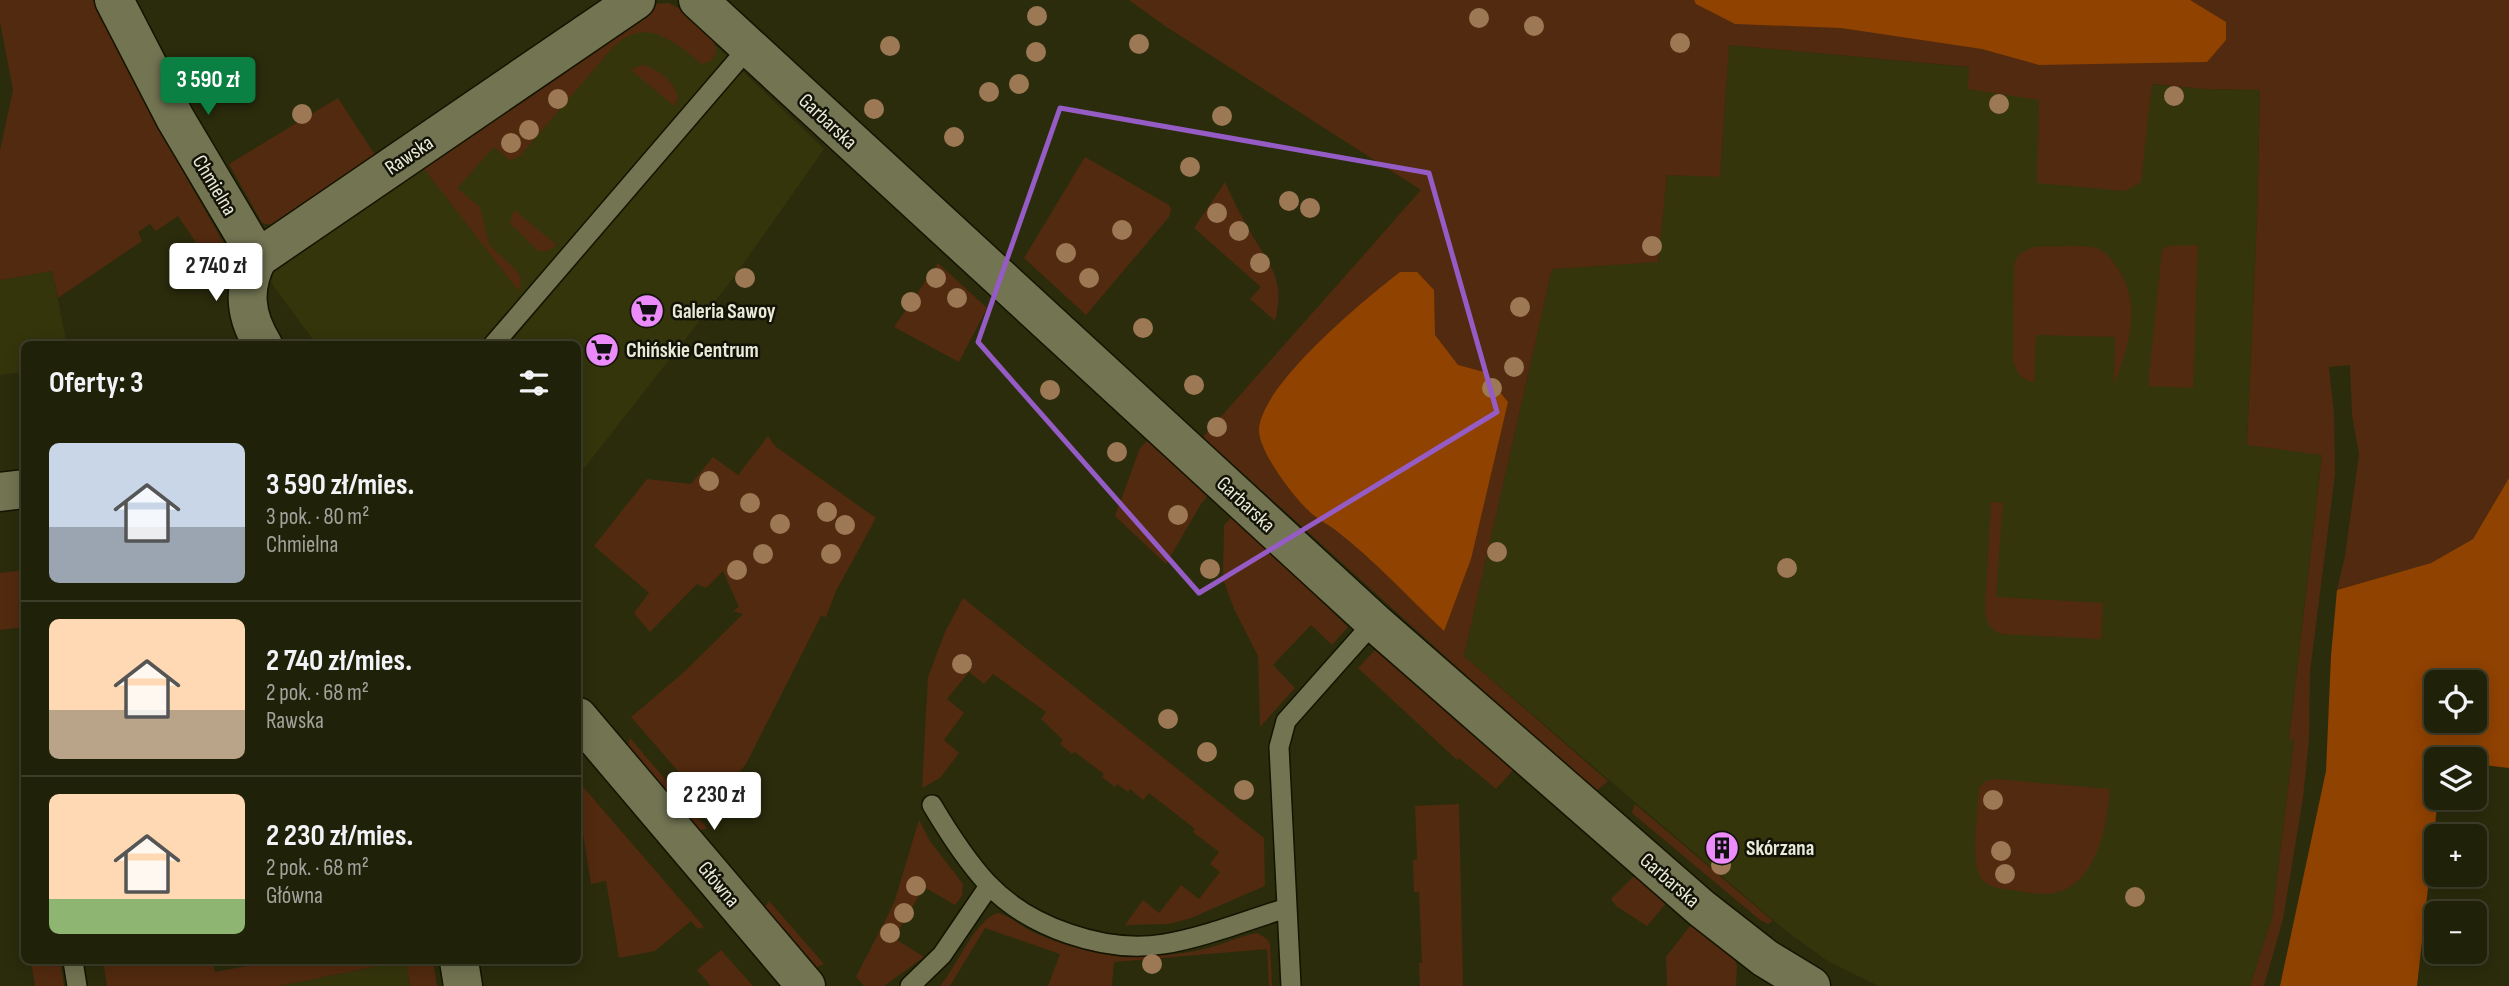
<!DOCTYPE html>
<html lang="pl">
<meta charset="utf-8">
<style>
:root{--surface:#202109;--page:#282912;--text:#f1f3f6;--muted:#a2a39c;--line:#3d3e2a;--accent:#0b8043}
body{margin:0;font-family:"Sofia Sans Condensed",sans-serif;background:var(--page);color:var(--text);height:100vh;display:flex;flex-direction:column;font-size:26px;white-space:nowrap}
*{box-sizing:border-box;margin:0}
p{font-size:23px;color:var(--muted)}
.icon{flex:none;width:38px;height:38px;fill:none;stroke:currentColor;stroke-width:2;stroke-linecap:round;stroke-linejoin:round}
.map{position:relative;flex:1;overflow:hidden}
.panel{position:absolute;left:21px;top:341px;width:560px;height:623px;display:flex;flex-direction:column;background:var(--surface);border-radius:10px;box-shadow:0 4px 18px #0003,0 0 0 2px var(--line)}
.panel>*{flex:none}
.controls{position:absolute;left:2424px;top:670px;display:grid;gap:14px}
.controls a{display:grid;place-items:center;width:63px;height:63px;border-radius:10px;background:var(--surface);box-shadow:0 4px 18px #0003,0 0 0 2px var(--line);font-size:35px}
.price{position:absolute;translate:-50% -60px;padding:0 16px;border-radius:7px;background:#fff;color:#222;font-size:23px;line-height:46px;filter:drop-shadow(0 2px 4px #0008)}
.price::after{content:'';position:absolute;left:50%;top:42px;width:21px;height:16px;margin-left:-10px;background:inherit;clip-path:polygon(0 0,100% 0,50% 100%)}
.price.selected{background:var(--accent);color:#fff}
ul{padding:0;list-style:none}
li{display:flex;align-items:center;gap:21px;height:175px;padding:0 28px}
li+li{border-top:2px solid var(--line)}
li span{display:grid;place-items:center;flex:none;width:196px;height:140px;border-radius:10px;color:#555}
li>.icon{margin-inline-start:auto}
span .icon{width:84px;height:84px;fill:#fffc;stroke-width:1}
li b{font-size:30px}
h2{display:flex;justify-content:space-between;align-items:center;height:84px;padding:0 28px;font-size:30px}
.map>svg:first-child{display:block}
</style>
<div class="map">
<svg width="2509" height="986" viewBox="0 0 2509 986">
<rect width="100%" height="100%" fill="#2b2c0c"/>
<path fill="#35350c" d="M635 13 689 20 824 149 734 277 578 476V345H317L267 277Z
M1729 45 2205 89 2260 90 2257 218 2247 445 2322 454 2289 738 2294 739 2272 918 2250 986H1879L1829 962 1786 931 1464 656 1552 269 1658 261 1667 175 1720 176Z
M52 271 67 345H24V372L0 375V280Z
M403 961H406L410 986H279Z"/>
<path fill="#522a0f" d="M0 0H93L173 154 235 263 218 275 178 216 156 231 150 224 138 232 142 241 58 298 52 271 0 280V151L13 90 0 22Z
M1129 0H2509V478L2473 539 2431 563 2337 590 2345 556 2359 454 2352 415 2350 365 2329 367 2334 414 2335 474 2310 672 2309 740 2303 798 2283 919 2264 986H2250L2272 918 2294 740 2289 739 2322 455 2247 445 2257 218 2260 90 2205 89 2152 84 2141 182 2125 191 2037 183 2039 100 1968 89 1969 67 1729 45 1720 177 1667 175 1658 262 1552 269 1464 656 1608 781 1595 792 1203 437 1421 190 1165 26Z
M669 3 682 10 714 39 716 54 711 61 702 64C674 42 647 15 613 47L519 157 510 160 494 147 457 188 480 207 489 245 516 270 520 276 521 287 518 290 421 165 652 4Z
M641 65C656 67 675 82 678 97L674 106 631 70Z
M338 98 379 161 276 226 262 223 229 164Z
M1085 157 1169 205 1171 210 1169 217 1086 315 1024 258Z
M1225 182C1233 200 1242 218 1252 235 1272 268 1285 282 1275 321L1250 299 1261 287 1194 228Z
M514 210 557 245C550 251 543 253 536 249L510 223Z
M2198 245 2193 388 2148 386 2162 250 2168 246Z
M2034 247C2047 247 2089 244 2099 249 2108 254 2113 261 2118 269 2142 303 2129 348 2114 384L2115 337 2036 335 2034 382C2021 380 2018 374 2013 362L2014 264 2019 254Z
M938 263 987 308 959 362 894 327Z
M768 436 775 446 876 518 836 591 826 617 821 616 746 764 711 809 631 717 683 673 743 614 733 611 739 607 723 571 706 588 697 584 650 632 634 613 649 593 594 546 647 479 691 484 713 457 738 475Z
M1149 439 1210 493 1201 504 1166 564 1115 516 1140 448Z
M1991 502 2003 503 1996 597 2103 603 2101 639 2001 634C1988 628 1986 622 1985 608Z
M1233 516 1348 627 1332 645 1311 625 1273 665 1295 688 1260 727 1258 656 1234 609 1223 579 1224 525Z
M24 570V627L0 630V573Z
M963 598 1264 838 1265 886 1191 918 1169 924 1125 925 1143 900 1159 913 1181 885 1199 899 1220 872 1210 864 1219 852 1193 832 1195 829 1149 793 1143 800 1130 789 1128 792 1117 784 1115 787 1102 777 1104 774 1075 752 1072 754 1060 744 1063 740 1041 719 1046 712 993 674 984 684 969 672 947 699 964 713 944 740 959 753 940 778 922 788 928 677 945 632Z
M1376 649 1515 768 1496 789 1459 758 1457 760 1358 668Z
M630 738 707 828 699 831 628 746Z
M1995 779 2110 789C2107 828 2095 894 2044 894 2033 894 2022 891 2012 890 1999 888 1985 888 1979 874 1971 854 1978 811 1979 788L1986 781Z
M578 781 704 927 698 929 691 921 655 951 619 958 606 881 591 884 583 834 578 828Z
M1459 804 1463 986H1420L1419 963H1422L1419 892H1414L1413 860 1417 859 1415 806Z
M1635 804 1773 921 1768 924 1760 920 1632 813Z
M919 820 930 841 963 884 962 896 955 905 924 887 894 938 924 957 884 986H864L856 977 894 903Z
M1635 875 1668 901 1647 926 1616 906 1611 899Z
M769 901 824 964 817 967 765 907Z
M999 913C1012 918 1024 928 1037 934 1085 955 1138 961 1190 952 1213 949 1235 937 1257 933L1267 939 1270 944 1272 986H1269L1267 949 1114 962 1112 986H1048L1060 954 985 928 950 986H940C956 968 977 916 999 913Z
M1693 922 1735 958 1737 967 1736 986H1667L1666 957Z
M721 950 753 986H711L697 970Z
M31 961H60L64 986H35Z
M103 961H212L215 972 271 961H403L279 986H107Z
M406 961H433L437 986H410Z"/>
<path fill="#904200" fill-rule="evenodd" d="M1694 0H2190L2226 22V40L2207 62 2039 65 1982 49 1841 28 1735 24 1696 4Z
M1400 272H1417L1434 290 1435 335 1458 365 1484 372 1508 402 1471 559 1444 631C1409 598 1375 561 1338 532 1329 524 1316 519 1308 510 1292 495 1258 450 1259 429 1262 384 1365 299 1400 272Z
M2509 478V768L2475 764 2474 760H2436V798H2438L2417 986H2280L2326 771 2331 656 2337 590 2431 563 2473 539ZM2436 682H2474V721H2436Z"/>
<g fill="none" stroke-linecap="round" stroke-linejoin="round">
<g stroke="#141400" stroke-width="22">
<path id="service" d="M493 345 749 47
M932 805C948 832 965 859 987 883 1028 927 1105 954 1164 944 1206 937 1247 920 1287 908
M73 961 77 986
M910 986 942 955 989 886
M1291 986 1279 747 1286 721 1374 622"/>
</g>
<g stroke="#141400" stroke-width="41">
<path id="minor" d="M114 0 175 118 258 258
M698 0 1374 622 1701 908 1765 958 1811 986
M263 345C245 316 242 288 258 258L636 0
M459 961 463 986"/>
</g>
<g stroke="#141400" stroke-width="41">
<path id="tertiary" d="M0 492 24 489
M578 717 806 986"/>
</g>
<use href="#service" stroke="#727452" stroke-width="19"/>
<use href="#minor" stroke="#727452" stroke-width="38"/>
<use href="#tertiary" stroke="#727452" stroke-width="38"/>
</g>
<g fill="#9c7855">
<circle cx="1037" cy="16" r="10"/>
<circle cx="1479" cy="18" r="10"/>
<circle cx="1534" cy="26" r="10"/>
<circle cx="1680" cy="43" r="10"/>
<circle cx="1139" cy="44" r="10"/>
<circle cx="890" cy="46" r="10"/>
<circle cx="1036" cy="52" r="10"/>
<circle cx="1019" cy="84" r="10"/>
<circle cx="989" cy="92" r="10"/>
<circle cx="2174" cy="96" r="10"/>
<circle cx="558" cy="99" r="10"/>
<circle cx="1999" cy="104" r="10"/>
<circle cx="874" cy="109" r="10"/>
<circle cx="302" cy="114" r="10"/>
<circle cx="1222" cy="116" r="10"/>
<circle cx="529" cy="130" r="10"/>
<circle cx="954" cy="137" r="10"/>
<circle cx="511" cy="143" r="10"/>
<circle cx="1190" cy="167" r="10"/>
<circle cx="1289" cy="201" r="10"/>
<circle cx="1310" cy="208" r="10"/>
<circle cx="1217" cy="213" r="10"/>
<circle cx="1122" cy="230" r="10"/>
<circle cx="1239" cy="231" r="10"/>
<circle cx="1652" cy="246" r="10"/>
<circle cx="1066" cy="253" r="10"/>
<circle cx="1260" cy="263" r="10"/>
<circle cx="745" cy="278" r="10"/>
<circle cx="936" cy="278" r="10"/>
<circle cx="1089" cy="278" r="10"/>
<circle cx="957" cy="298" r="10"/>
<circle cx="911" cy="302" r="10"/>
<circle cx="1520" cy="307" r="10"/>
<circle cx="1143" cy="328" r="10"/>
<circle cx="1514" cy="367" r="10"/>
<circle cx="1194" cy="385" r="10"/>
<circle cx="1492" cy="388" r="10"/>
<circle cx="1050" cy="390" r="10"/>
<circle cx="1217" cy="427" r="10"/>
<circle cx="1117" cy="452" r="10"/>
<circle cx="709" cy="481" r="10"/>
<circle cx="750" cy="503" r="10"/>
<circle cx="827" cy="512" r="10"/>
<circle cx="1178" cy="515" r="10"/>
<circle cx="780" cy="524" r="10"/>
<circle cx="845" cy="525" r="10"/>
<circle cx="1497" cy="552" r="10"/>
<circle cx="763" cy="554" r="10"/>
<circle cx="831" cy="554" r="10"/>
<circle cx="1787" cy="568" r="10"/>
<circle cx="1210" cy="569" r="10"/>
<circle cx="737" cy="570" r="10"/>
<circle cx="962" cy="664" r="10"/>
<circle cx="1168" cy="719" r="10"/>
<circle cx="1207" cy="752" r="10"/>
<circle cx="1244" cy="790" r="10"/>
<circle cx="1993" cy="800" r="10"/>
<circle cx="2001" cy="851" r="10"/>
<circle cx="1721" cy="865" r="10"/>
<circle cx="2005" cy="874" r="10"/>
<circle cx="916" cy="886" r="10"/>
<circle cx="2135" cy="897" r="10"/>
<circle cx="904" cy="913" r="10"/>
<circle cx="890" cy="933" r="10"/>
<circle cx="1152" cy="964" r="10"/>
</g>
<path fill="none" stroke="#965cc5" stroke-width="5" stroke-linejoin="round" d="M1060 108 1429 173 1497 412 1199 593 978 342Z"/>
<defs>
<g id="supermarket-disc" transform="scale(1.75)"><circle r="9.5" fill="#ec8cfb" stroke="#131407"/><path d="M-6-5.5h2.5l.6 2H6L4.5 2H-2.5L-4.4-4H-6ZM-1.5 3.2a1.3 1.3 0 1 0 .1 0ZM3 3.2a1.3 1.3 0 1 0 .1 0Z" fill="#111"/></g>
<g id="building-disc" transform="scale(1.75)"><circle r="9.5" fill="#ec8cfb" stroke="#131407"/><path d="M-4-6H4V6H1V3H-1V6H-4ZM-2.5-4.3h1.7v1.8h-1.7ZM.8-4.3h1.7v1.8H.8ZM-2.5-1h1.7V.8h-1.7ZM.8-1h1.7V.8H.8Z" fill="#111"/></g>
</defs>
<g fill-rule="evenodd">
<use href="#supermarket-disc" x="647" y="311"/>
<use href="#supermarket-disc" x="602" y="350"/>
<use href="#building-disc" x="1722" y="848"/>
</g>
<g text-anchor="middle" stroke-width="5" stroke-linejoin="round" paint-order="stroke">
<g font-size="21" fill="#e9ead8" stroke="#131407">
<text transform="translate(828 121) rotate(43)" y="7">Garbarska</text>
<text transform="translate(409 155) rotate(-34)" y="7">Rawska</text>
<text transform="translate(215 185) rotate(59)" y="7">Chmielna</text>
<text transform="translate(1246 504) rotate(43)" y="7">Garbarska</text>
<text transform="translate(1670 880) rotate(41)" y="7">Garbarska</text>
<text transform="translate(719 884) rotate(50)" y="7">Główna</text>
</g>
<g font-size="21" font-weight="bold" fill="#e9ead8" stroke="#131407" text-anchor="start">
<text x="672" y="318">Galeria Sawoy</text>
<text x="626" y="357">Chińskie Centrum</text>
<text x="1746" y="855">Skórzana</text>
</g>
</g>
</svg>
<div class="controls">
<a><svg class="icon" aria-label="locate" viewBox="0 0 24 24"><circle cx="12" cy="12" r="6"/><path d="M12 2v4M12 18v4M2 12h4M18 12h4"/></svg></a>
<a><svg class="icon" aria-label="layers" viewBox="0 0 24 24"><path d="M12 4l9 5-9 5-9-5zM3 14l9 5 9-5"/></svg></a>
<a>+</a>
<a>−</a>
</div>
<b class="price selected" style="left:208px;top:117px">3 590 zł</b>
<b class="price" style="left:216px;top:303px">2 740 zł</b>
<b class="price" style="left:714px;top:832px">2 230 zł</b>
<section class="panel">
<h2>Oferty: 3<svg class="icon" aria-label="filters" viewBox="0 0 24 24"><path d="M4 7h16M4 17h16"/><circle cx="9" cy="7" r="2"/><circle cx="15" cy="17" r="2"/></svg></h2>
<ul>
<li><span style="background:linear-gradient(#c9d6e8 60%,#9aa5b1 0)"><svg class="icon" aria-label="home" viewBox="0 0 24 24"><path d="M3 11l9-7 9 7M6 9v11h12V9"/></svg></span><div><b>3 590 zł/mies.</b><p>3 pok. · 80 m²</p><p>Chmielna</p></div></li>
<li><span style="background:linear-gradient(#ffd9b3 65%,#b9a48a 0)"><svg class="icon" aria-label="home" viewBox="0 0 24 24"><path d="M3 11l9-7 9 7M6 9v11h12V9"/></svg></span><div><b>2 740 zł/mies.</b><p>2 pok. · 68 m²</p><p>Rawska</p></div></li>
<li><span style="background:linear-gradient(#ffd9b3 75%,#8fb573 0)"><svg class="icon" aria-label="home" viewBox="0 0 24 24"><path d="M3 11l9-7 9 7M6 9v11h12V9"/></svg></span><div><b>2 230 zł/mies.</b><p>2 pok. · 68 m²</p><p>Główna</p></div></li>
</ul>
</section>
</div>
